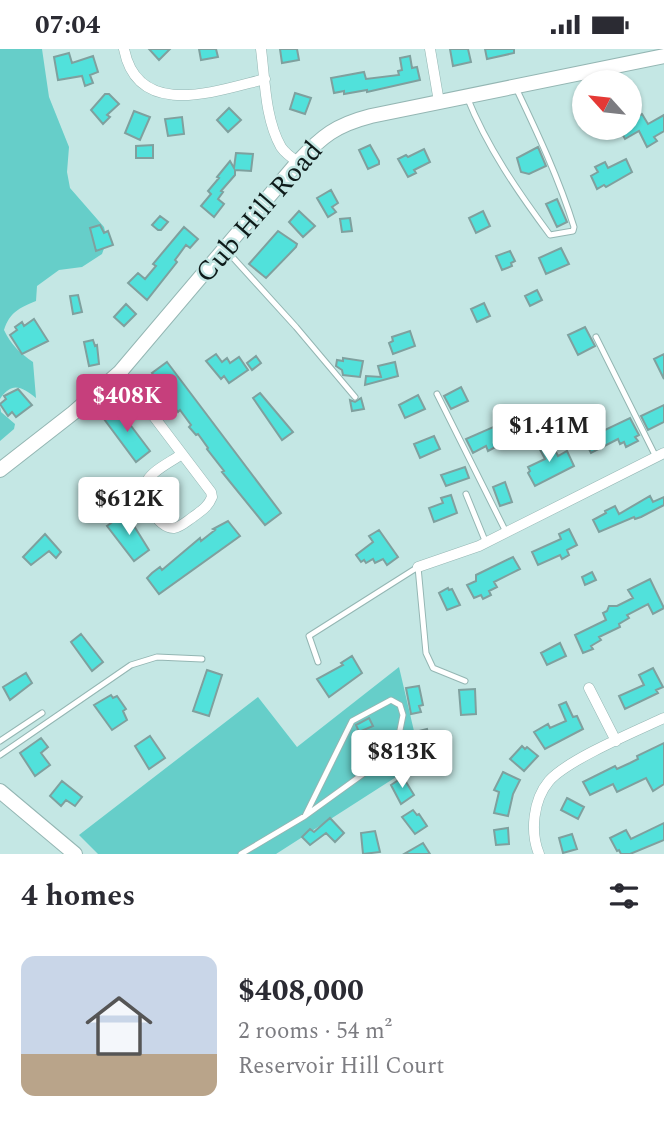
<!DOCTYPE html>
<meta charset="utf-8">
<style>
:root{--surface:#fff;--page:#f7f7f7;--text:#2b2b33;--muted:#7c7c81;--accent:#c63f7c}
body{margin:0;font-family:Spectral,serif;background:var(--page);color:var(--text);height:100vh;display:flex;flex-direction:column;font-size:26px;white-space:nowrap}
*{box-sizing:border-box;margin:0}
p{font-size:23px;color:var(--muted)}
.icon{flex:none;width:38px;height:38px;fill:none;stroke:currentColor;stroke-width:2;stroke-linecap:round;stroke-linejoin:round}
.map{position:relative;height:805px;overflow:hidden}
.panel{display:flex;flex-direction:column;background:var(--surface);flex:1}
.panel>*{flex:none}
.needle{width:46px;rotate:297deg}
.buttons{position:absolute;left:572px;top:21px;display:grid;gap:14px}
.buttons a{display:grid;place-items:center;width:70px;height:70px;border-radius:50%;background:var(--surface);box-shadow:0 2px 5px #0004;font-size:35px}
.price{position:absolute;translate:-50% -60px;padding:0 16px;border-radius:7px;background:#fff;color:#222;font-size:23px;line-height:46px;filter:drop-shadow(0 2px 4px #0008)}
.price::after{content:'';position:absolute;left:50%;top:42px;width:21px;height:16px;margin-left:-10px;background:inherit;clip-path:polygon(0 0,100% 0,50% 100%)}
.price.selected{background:var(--accent);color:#fff}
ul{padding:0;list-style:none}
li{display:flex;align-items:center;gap:21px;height:175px;padding:0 21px}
li span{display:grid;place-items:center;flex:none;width:196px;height:140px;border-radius:14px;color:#555}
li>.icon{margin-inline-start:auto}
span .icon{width:84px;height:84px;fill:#fffc;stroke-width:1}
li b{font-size:30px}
h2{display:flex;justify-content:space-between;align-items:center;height:84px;padding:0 21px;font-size:30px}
.status{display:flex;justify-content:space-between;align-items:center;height:49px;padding:0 35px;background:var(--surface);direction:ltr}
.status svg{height:19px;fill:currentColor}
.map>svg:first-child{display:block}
</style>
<div class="status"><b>07:04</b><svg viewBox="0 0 49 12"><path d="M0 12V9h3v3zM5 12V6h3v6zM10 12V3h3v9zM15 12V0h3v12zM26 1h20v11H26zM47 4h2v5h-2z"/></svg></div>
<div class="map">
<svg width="664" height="805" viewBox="0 0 664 805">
<rect width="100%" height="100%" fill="#c4e7e4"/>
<path fill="#66cec9" d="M0 0H42L49 48 69 98 67 123 70 139 104 178 107 191 102 205 82 218 59 221 37 237 36 252C19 259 10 263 4 281 11 296 20 304 33 313L36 349C22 338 12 332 0 350Z
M0 357 1 363 15 375 14 380 0 392Z
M399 618 421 712 276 805H98L79 786 258 648 297 698Z"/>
<path fill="#51e1db" stroke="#7fa09e" stroke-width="2" d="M149 0H170L159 11Z
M199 0H216L218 8 201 11Z
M280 0H297L299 11 282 14Z
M450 0H468L471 13 453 17Z
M485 0H514V4L487 10Z
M69 4 72 14 93 7 98 23 90 26 93 34 85 37 82 27 58 31 54 8Z
M410 7 412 19 417 18 420 31 367 43V41L344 45V42L334 44 331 29 364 23 366 30 399 26 398 22 402 21 400 9Z
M295 44 311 49 305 65 290 60Z
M105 45H109L119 55 107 66 110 68 103 75 91 61Z
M229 59 241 71 228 83 217 71Z
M134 62 150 68 140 91 125 84Z
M642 65 648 75 664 66V82L654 88 657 92 647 98 639 82 625 90 619 79H630V72Z
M182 68 184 85 168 87 165 70Z
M153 96V109H136V97Z
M370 96 379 112V115L368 120 359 101Z
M538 98 546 117 529 125 521 123 517 109Z
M424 100 430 113 414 121 416 124 408 128 398 110 406 106 408 108Z
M236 104 253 105 251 122 235 121V126L221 142 223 143 218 150 224 155 214 168 201 157 211 145 208 142 219 129 217 128 230 112 234 119Z
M626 110 632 123 606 138 604 136 597 140 591 127 598 123 595 118 605 113 608 119Z
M331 141 338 154 332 158 336 163 328 168 317 149Z
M557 150 567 173 557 178 546 155Z
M299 162 315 177 303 188 289 173Z
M483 162 490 177 476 184 469 169Z
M160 167 168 173 161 181H158L152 176Z
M350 169 352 182 342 183 340 170Z
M100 176 104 184 108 182 113 196 96 202 90 179Z
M184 178 198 190 190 199 186 196 175 211 177 213 147 251 128 234 138 224 145 230 156 217 153 215Z
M278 182 297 195 296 198 266 229 249 215Z
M561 199 569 215 546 225 539 209Z
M510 202 515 212 511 214 512 217 502 221 496 207Z
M537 241 542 251 530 257 525 247Z
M78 246 82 263 73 265 70 247Z
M484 254 490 267 477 273 471 260Z
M126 255 136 265 124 277 114 268Z
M34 270 48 292 22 305 10 286 17 281 15 278 22 273 24 277Z
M585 278 595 297 578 306 568 286Z
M410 282 415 297 393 305 389 294 393 292 392 288Z
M93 291 95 297 97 296 99 315 89 317 84 293Z
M216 305 222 313 227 309 230 314 239 308 248 321 229 334 224 327 221 330 206 312Z
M664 305V330L654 310Z
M256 307 261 314 252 321 247 314Z
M343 309 363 312 360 328 343 326 342 321 336 317 337 311 343 312Z
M167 313 281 464 265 476 222 423 224 422 207 400 208 399 198 385 196 386 189 378 191 376 180 361 178 363 168 350 170 348 152 324Z
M395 313 398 327 365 336 366 327 381 328 378 317Z
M461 338 468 352 451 360 444 347Z
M18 340 32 356 16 368 12 363 8 367 0 355 6 350 4 347Z
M260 344 293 383 282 391 253 349Z
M418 346 425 360 405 369 399 356Z
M361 349 364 360 352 362 350 351 355 353Z
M664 356V373L648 381 641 367Z
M116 357 150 402 136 413 104 370 110 366 108 363Z
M514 369 522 384 488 402 486 397 473 404 466 390Z
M630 369 639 386 635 388 638 392 626 398 624 393 620 395 618 390 591 404 581 384 599 374 603 382Z
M434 387 440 400 420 409 414 395Z
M549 389 558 407 567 402 574 417 535 437 528 424 530 422 528 418 545 410 537 395Z
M465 418 469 429 446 437 441 426Z
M505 433 512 453 500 457 493 438Z
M451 446 457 464 434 473 429 459 443 454 441 449Z
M650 447 653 453 664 448V456L641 468 635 470 634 468 599 483 593 471 606 464 605 462 615 457 619 465Z
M122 466 126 471 129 469 149 501 134 512 107 477Z
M228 472 240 487 159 545 147 529 152 524 160 518 162 521 200 489 201 492 215 481 213 480Z
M569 480 577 496 567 501 569 506 562 510 560 506 538 516 532 503 561 490 559 485Z
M379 481 398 508 387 516 383 510 375 514 373 510 366 514 364 511 361 513 356 506 373 493 369 487Z
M45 485 61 503 56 509 49 502 31 516 23 508Z
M513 508 520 520 494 533 497 538 489 542 491 546 483 550 481 546 474 549 467 536 476 532V526Z
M592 523 596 531 585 536 582 528Z
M650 530 664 559 653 565 648 555 627 566 629 569 619 575 620 578 599 588 601 591 591 597 593 600 583 604 575 586 606 571 603 564 607 562 609 557H617L633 549 628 541Z
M448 539 449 541 452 540 460 556 447 561 439 544Z
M81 585 103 613 92 622 71 593Z
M560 594 566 607 547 616 541 604Z
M352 607 362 624 329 648 317 630 343 616 341 614Z
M653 619 663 638 656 641 658 644 625 660 619 647 644 636 639 626Z
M207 621 222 626 209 667 193 662Z
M26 624 32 634 10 651 3 638Z
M419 637 423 656 419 657 421 663 411 665 406 639Z
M475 640 476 665 461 666 459 641Z
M111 646 113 649 117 647 126 660 123 662 127 671 112 681 94 656Z
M566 653 573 668 577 667 583 680 545 700 534 683 548 675 550 679 566 672 559 656Z
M369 669 373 677 359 683 356 676Z
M427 680 431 698 418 700 417 695 414 696 411 687 415 686V683Z
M150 687 165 709 149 720 135 697Z
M41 689 48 698 41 704 50 716 35 727 20 704Z
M664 694V735L653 742 646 729 617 743 613 735 590 746 583 733 615 717 617 720 630 714 638 710 637 707Z
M522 697 525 700 527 698 538 707 524 722 510 710Z
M503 723 520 731 513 745 508 767 494 764 499 743 494 741Z
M403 728 414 746 401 755 391 736Z
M62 732 82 748 75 757 66 751 61 757 50 747Z
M567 749 584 758 578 770 561 761Z
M413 761 417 766 419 765 427 777 415 785 402 768Z
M330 769 344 784 335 793 326 784 310 796 302 788 310 780 314 783Z
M664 774V791L630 805H621L619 801 617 802 610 789 626 781 631 790Z
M508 779 509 795 496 796 494 781Z
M375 782 380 803 363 805 361 784Z
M572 785 577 800 563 804 559 789Z
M423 794 430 805H404Z"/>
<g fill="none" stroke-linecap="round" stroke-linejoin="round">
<g stroke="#94b6b3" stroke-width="7">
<path id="lane" d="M467 48C487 98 518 143 550 186L573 182 574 178C559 130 538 85 516 39
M226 201 296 278 355 348
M596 288 656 408
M437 345 506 483
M466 445 486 494
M318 613 309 587 418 518 426 604 433 619 465 632
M0 692 42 664
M0 706 131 616 157 608 202 610
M241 805 305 767 388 707 398 691 403 666 400 656 391 651 352 672 305 767"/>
</g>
<g stroke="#94b6b3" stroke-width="11">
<path id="street" d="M124 0C138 71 216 42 265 30
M261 0C265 31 265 70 281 98 285 104 292 109 298 113
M430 0 439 53
M120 323 211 443 212 448C208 458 201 462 193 468 187 472 181 478 174 479 158 480 139 447 147 432 153 421 171 413 182 405
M418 518 479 497 664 404
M589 639 616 692
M539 805C530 783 533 751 549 732 567 711 636 682 664 669"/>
</g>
<g stroke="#94b6b3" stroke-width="16">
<path id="secondary" d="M0 421 73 364 120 323 298 113C322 87 336 76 371 67L664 7
M0 742 75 805"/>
</g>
<use href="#lane" stroke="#fff" stroke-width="5"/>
<use href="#street" stroke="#fff" stroke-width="10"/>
<use href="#secondary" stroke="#fff" stroke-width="14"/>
</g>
<g text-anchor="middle" stroke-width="5" stroke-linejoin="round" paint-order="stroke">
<g font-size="28" fill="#0f1c1b" stroke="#c4e7e4">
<text transform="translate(258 162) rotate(-49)" y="10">Cub Hill Road</text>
</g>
</g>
</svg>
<div class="buttons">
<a><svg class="needle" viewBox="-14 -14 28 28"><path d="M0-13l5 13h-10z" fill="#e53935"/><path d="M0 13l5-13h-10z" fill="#7c7c81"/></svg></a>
</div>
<b class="price selected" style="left:127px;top:385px">$408K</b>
<b class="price" style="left:549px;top:415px">$1.41M</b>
<b class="price" style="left:129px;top:488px">$612K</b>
<b class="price" style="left:402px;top:741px">$813K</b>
</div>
<section class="panel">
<h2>4 homes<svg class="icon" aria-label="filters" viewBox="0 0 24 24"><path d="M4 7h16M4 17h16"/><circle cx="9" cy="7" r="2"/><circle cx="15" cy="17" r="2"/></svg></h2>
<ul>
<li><span style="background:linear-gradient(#c9d6e8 70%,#b9a48a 0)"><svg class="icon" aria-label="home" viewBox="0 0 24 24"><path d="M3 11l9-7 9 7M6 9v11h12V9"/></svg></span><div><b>$408,000</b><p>2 rooms · 54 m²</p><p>Reservoir Hill Court</p></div></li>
</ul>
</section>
